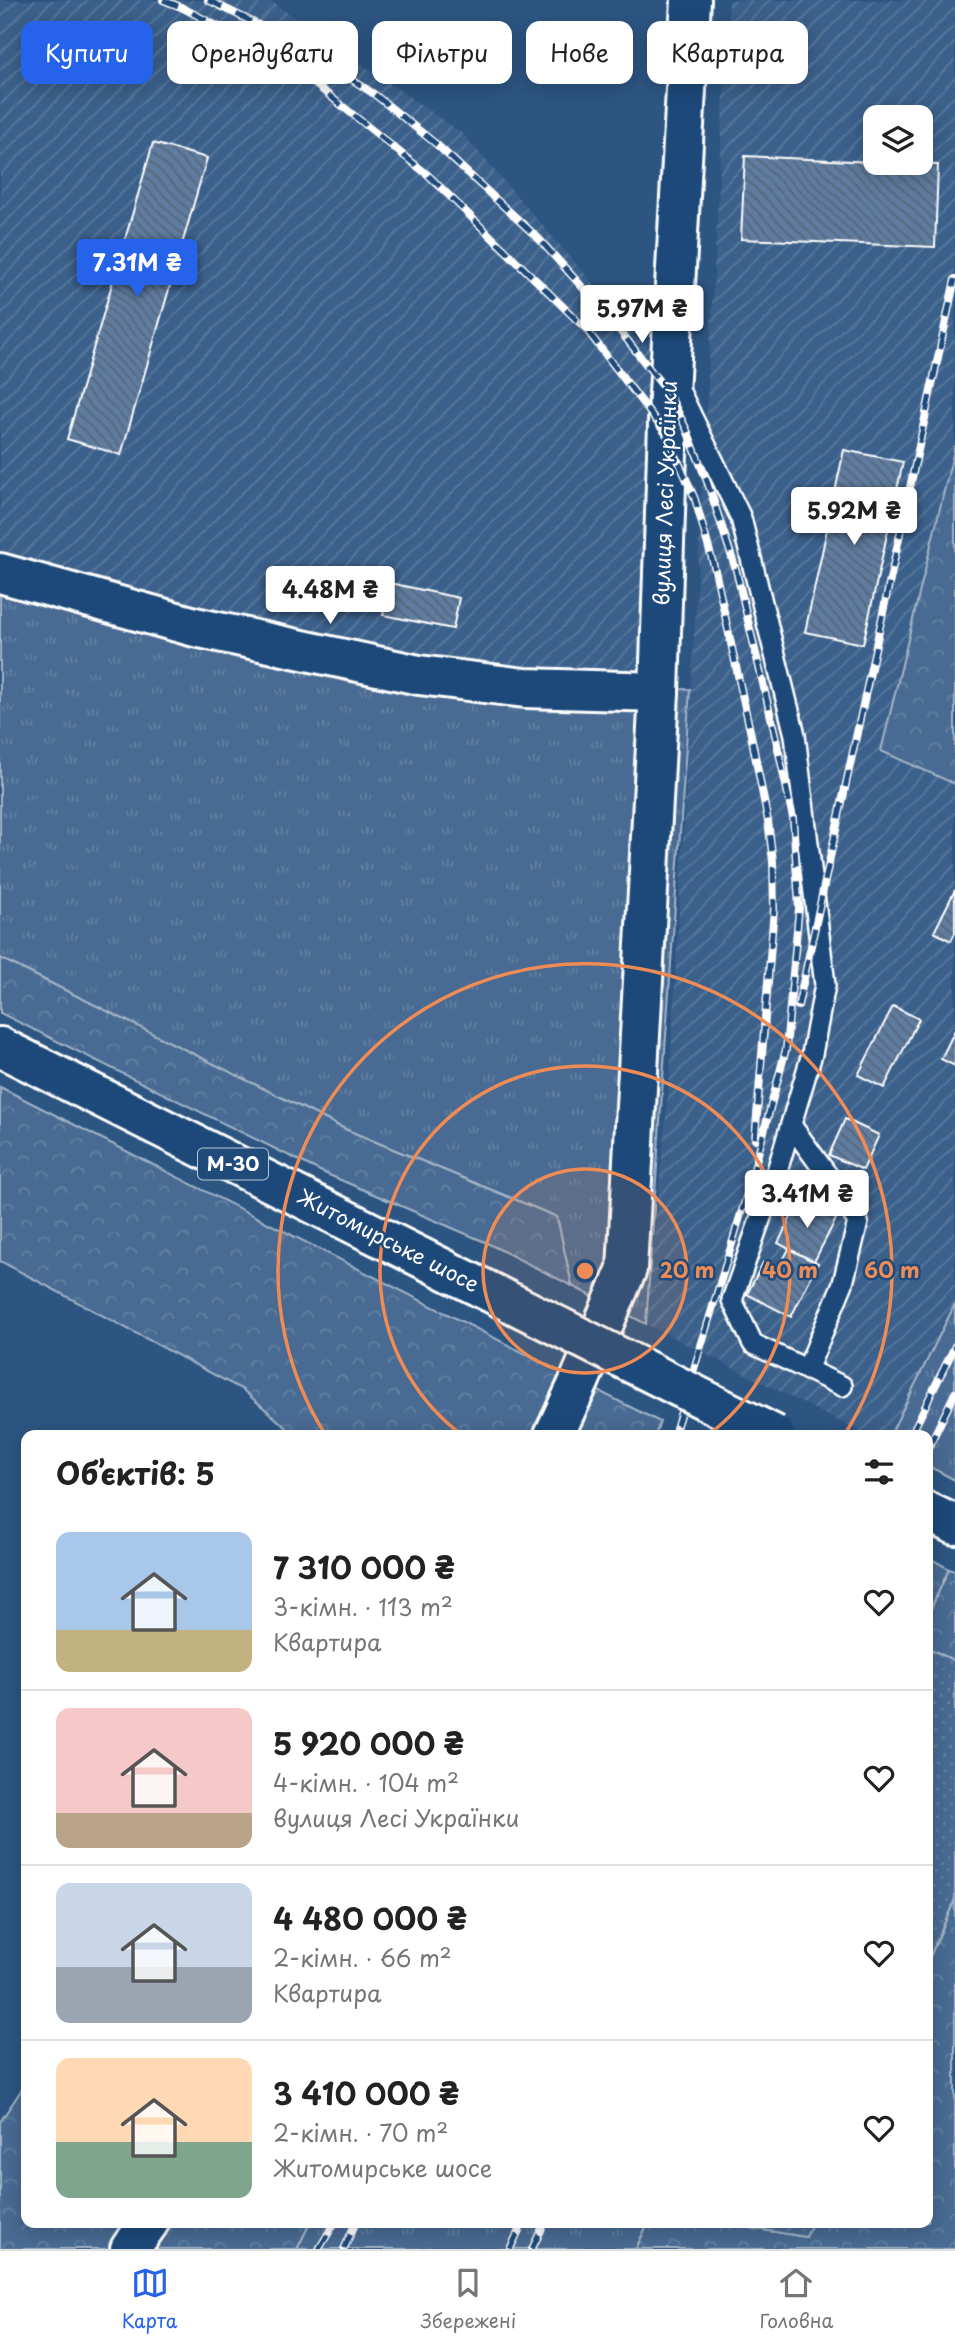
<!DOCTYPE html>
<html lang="uk">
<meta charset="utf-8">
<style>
:root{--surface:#fff;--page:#f2f2f2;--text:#222;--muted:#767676;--line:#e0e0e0;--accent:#2563eb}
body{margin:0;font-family:"Playpen Sans",sans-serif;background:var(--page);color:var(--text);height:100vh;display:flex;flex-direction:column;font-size:26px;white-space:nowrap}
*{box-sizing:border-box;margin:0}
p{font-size:23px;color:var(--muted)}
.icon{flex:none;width:38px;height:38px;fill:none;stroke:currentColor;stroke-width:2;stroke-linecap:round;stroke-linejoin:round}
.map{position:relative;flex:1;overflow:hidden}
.sheet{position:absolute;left:21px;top:1430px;width:912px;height:798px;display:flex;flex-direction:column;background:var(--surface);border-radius:14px;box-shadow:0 4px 18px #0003}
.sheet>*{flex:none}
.banner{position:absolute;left:21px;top:21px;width:914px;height:63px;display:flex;gap:14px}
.tools{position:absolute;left:863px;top:105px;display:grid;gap:14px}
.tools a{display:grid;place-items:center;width:70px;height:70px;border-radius:14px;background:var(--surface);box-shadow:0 4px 18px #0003;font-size:35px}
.price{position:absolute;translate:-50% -60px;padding:0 16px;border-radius:7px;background:#fff;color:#222;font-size:23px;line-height:46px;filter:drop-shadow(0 2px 4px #0008)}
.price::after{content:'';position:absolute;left:50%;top:42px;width:21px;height:16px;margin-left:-10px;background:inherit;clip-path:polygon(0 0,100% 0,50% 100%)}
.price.current{background:var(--accent);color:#fff}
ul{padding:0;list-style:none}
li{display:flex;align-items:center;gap:21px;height:175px;padding:0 35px}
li+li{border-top:2px solid var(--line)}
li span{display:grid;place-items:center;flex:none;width:196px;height:140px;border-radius:14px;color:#555}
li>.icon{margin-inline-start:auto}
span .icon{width:84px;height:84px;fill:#fffc;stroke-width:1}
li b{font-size:30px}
h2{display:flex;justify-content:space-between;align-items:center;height:84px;padding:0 35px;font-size:30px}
.pill{padding:0 24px;border-radius:14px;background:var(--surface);box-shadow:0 4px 18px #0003;font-size:24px;line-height:63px}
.pill.current{background:var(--accent);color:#fff}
.menu{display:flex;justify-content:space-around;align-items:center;height:98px;border-top:2px solid var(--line);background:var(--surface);font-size:19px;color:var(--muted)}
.menu a{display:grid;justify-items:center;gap:4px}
.menu .current{color:var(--accent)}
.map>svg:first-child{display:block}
</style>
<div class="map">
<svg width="955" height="2249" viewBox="0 0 955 2249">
<defs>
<pattern id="industrial-furrows" width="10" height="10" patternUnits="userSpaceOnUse" patternTransform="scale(1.75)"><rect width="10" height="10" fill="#3b618b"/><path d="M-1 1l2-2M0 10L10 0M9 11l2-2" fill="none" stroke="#58799c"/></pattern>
<pattern id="grass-tufts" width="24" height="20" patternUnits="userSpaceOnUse" patternTransform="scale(1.75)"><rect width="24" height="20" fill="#486b92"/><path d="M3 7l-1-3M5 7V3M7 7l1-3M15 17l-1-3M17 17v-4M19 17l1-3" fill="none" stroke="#6381a2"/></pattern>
<pattern id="forest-crowns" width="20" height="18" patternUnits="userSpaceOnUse" patternTransform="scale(1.75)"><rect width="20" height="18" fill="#486b92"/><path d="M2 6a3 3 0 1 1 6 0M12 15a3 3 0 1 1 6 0" fill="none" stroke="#6381a2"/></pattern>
<pattern id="garden-dots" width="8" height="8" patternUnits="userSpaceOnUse" patternTransform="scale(1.75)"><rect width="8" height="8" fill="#486b92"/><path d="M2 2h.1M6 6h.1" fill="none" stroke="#6381a2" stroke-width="1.8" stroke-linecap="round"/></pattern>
<pattern id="building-back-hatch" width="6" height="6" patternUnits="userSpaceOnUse" patternTransform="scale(1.75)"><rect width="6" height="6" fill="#5e7c9f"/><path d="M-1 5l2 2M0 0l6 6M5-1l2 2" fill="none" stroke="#56667a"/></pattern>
</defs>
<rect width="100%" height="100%" fill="#2c5582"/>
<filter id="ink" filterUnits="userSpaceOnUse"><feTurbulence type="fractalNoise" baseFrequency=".0143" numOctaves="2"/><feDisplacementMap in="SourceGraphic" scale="14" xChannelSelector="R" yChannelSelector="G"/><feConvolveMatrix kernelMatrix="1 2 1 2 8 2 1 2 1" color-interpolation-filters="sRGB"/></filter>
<g filter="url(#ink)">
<path fill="url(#industrial-furrows)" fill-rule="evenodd" d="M0 0H269L462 133 670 372 659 692 525 688 0 573Z
M729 0H955V446L881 750 955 784V1304L890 1435H866L646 1324 670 1073ZM875 117H920V163H875Z"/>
<path fill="url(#grass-tufts)" stroke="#a4b5c8" stroke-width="2" d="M0 573 195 627 634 691 690 689 646 1324 572 1286 557 1217 347 1130 0 958Z
M955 1304V1480L928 1466V1435H890Z
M928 1557 949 1569 928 1615Z
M310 2223V2222L648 2223 636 2249H297Z"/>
<path fill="url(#forest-crowns)" stroke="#a4b5c8" stroke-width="2" d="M955 446V784L881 751Z
M0 958 347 1130 557 1217 572 1286 485 1242 322 1172 0 1013Z
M0 1087 660 1422 655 1435H295L243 1390 0 1261Z
M949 1569 955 1571V1661L928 1648V1615Z
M955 1899V2249H636L648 2223H721L805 2237 812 2223 928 2222V1961Z
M26 2083V2222L310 2223 297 2249H0V2122Z"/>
<path fill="url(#garden-dots)" stroke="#a4b5c8" stroke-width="2" d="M928 1648 955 1661V1899L928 1961Z
M721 2223H812L806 2237Z"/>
<path fill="url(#building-back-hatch)" stroke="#fff" stroke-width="2" d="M153 143 207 158 121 455 67 439Z
M745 156 938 165 935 247 741 239Z
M844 450 903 462 863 644 805 632Z
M390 583 459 598 453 629 383 615Z
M955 890V933L951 941 934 932Z
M893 1006 919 1019 884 1088 858 1075Z
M955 1030V1066L941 1059Z
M845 1119 879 1135 863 1170 829 1155Z
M800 1199 837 1217 814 1262 778 1243Z
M789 1249 818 1263 791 1317 747 1294 763 1263 777 1271Z"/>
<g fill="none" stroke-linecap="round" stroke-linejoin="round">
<g stroke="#fff" stroke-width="24">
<path id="service" d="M677 386 741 518 795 735 825 985 812 1054 777 1171 732 1300 753 1344 842 1386
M791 1125 836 1187 858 1222 843 1283 807 1370"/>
</g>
<g stroke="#fff" stroke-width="44">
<path id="minor" d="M659 692 669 394 691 0"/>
</g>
<g stroke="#fff" stroke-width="44">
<path id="tertiary" d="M0 573 195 627 419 675 525 688 659 692 627 1269 579 1382 554 1435
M130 2249 149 2222"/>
</g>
<g stroke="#fff" stroke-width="44">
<path id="trunk" d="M0 1047 466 1280
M928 1512 955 1525"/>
</g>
<use href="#service" stroke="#1f4a7a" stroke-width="19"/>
<use href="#minor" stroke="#1f4a7a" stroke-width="38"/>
<use href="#tertiary" stroke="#1f4a7a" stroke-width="38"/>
<use href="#trunk" stroke="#1f4a7a" stroke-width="38"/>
<g stroke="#fff" stroke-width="8">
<path id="rail" d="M163 0 181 7 290 64 428 175 586 329 667 435 695 499 715 570 751 735 768 821 773 861 774 909 755 1139
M208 0 299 45 374 94 436 144 538 238 611 319 669 394 687 430 708 484 736 570 774 730 793 818 799 908 786 1049 750 1184 674 1435
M798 1006 955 279
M911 1435 955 1346
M928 1448 955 1393
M319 2249 335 2222
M344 2249 356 2222
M510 2249 523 2222
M532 2249 545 2222"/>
</g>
<use href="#rail" stroke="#1f4a7a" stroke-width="5" stroke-dasharray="16" stroke-linecap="butt"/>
<g stroke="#fff" stroke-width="44" stroke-linecap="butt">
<path id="trunk-bridge" d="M466 1280 775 1435"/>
</g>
<use href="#trunk-bridge" stroke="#1f4a7a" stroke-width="38"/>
</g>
</g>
<circle cx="585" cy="1271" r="102" fill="#ef8b55" fill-opacity=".12"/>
<g fill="none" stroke="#ef8b55" stroke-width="3.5">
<circle cx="585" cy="1271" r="102"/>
<path d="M462 1435A205 205 0 1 1 708 1435"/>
<path d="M325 1434A307 307 0 1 1 845 1434"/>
</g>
<g text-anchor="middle" stroke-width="5" stroke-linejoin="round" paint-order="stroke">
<rect fill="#1f4a7a" stroke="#bcc9d7" stroke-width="2" x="198" y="1148.5" width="70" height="31" rx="5"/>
<g font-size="19" font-weight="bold" fill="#fff">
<text x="233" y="1171">М-30</text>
</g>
<g font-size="21" fill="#fff" stroke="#1f4a7a">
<text transform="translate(666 493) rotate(-88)" y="7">вулиця Лесі Українки</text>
<text transform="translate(388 1241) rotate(27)" y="7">Житомирське шосе</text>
</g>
</g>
<circle cx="585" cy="1271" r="10" fill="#ef8b55" stroke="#1f4a7a" stroke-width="3.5"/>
<g font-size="21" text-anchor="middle" font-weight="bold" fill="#ef8b55" stroke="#1f4a7a" stroke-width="5" stroke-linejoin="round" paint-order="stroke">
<text x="687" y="1278">20 m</text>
<text x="790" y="1278">40 m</text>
<text x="892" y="1278">60 m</text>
</g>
</svg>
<div class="tools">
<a><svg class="icon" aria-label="layers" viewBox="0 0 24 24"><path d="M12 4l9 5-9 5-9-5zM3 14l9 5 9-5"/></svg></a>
</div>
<b class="price current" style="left:137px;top:299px">7.31M ₴</b>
<b class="price" style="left:642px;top:345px">5.97M ₴</b>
<b class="price" style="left:854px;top:547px">5.92M ₴</b>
<b class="price" style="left:330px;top:626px">4.48M ₴</b>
<b class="price" style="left:807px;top:1230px">3.41M ₴</b>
<div class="banner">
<a class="pill current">Купити</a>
<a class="pill">Орендувати</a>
<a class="pill">Фільтри</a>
<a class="pill">Нове</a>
<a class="pill">Квартира</a>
</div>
<section class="sheet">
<h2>Об’єктів: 5<svg class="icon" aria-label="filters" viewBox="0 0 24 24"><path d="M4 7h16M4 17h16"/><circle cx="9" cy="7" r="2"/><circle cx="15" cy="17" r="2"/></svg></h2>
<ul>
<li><span style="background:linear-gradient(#a9c7e8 70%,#c2b280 0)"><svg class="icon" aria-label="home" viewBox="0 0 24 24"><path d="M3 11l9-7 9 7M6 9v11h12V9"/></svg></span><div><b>7 310 000 ₴</b><p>3-кімн. · 113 m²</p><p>Квартира</p></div><svg class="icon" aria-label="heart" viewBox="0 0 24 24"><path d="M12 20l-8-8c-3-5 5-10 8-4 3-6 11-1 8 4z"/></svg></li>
<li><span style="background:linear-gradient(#f6c9c9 75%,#b9a48a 0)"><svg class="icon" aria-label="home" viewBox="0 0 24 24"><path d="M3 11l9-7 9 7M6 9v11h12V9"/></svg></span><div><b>5 920 000 ₴</b><p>4-кімн. · 104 m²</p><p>вулиця Лесі Українки</p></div><svg class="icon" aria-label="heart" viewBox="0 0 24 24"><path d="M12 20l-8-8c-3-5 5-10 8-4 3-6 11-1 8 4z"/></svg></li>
<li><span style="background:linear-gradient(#c9d6e8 60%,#9aa5b1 0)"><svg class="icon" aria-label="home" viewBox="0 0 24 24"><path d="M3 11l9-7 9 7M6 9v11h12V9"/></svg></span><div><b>4 480 000 ₴</b><p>2-кімн. · 66 m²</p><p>Квартира</p></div><svg class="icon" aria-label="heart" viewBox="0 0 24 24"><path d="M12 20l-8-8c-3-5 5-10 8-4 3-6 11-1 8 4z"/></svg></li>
<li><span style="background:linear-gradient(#ffd9b3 60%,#7fa58c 0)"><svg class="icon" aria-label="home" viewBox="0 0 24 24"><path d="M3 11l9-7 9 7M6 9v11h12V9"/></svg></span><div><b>3 410 000 ₴</b><p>2-кімн. · 70 m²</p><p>Житомирське шосе</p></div><svg class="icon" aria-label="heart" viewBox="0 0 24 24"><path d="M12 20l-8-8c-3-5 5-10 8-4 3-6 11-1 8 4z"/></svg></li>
</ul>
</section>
</div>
<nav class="menu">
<a class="current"><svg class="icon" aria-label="map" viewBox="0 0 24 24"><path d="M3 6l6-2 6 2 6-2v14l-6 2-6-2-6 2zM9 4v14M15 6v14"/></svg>Карта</a>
<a><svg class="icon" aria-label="saved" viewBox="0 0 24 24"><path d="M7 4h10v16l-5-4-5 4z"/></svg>Збережені</a>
<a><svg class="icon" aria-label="home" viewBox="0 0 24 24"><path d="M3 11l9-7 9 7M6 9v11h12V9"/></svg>Головна</a>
</nav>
